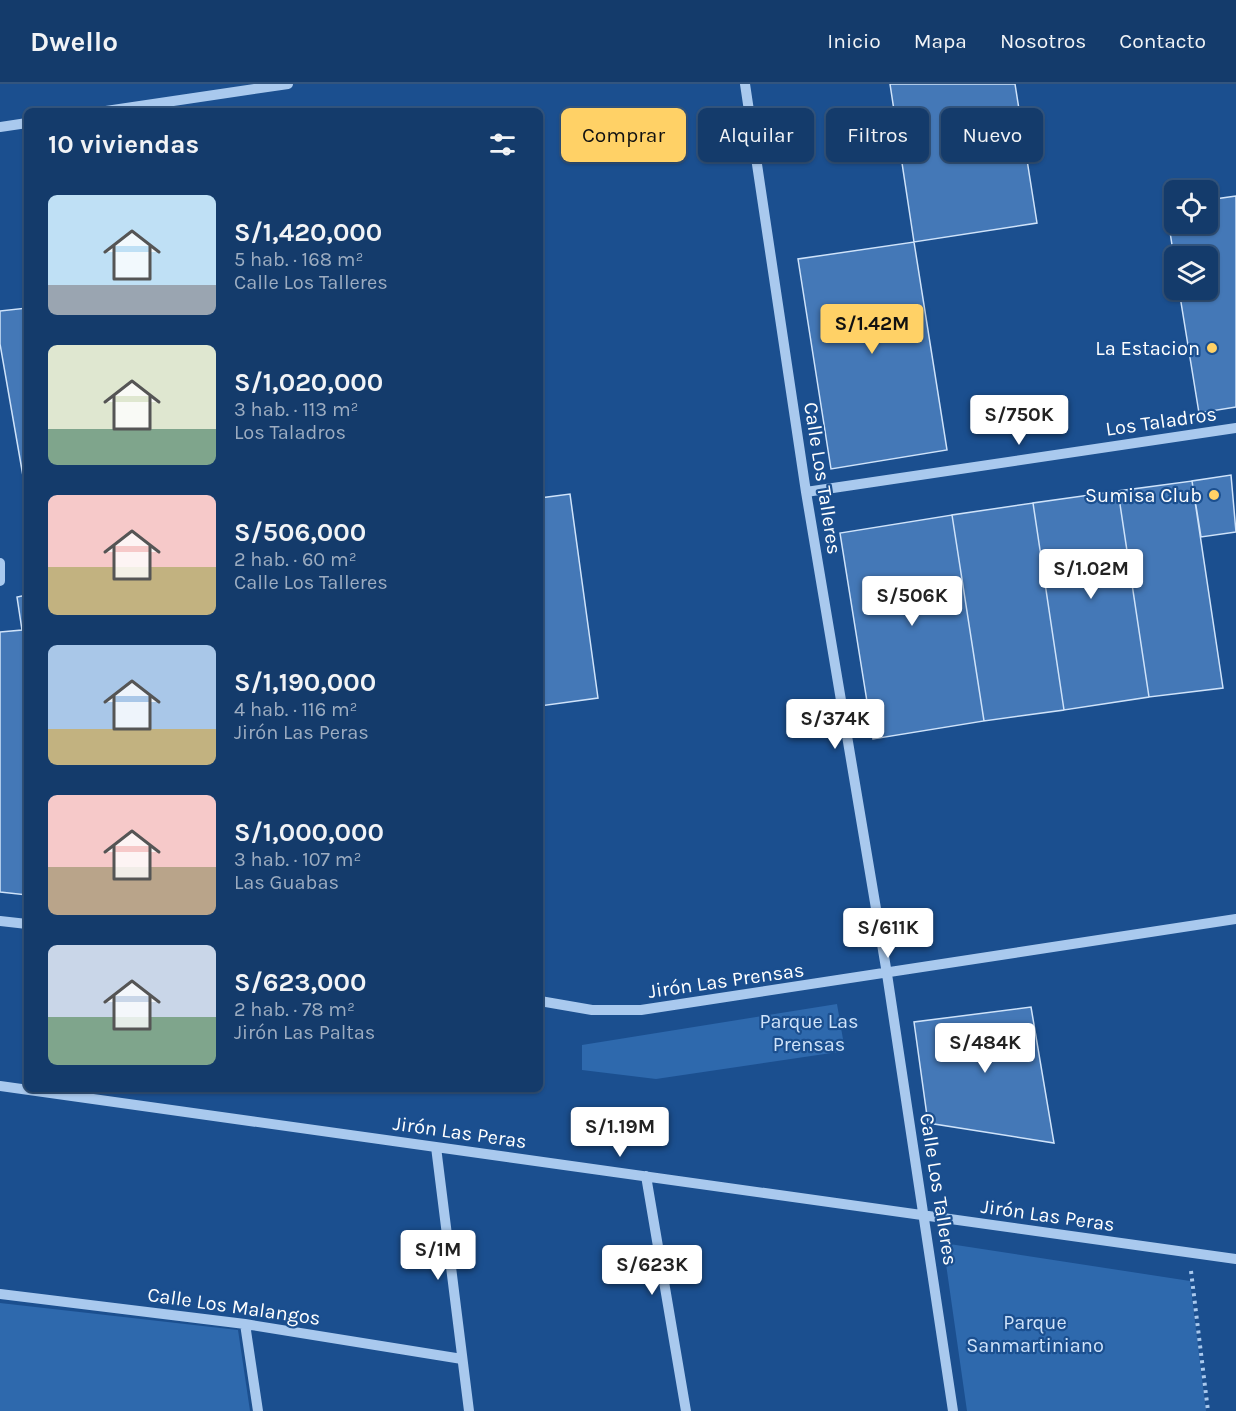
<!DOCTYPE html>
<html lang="es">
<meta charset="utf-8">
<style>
:root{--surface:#143b6b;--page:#214673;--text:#f1f3f6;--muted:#9dadc1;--line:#33557e;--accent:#ffd166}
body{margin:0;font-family:Karla,sans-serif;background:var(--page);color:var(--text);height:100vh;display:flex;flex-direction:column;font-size:22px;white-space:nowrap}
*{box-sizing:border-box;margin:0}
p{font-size:20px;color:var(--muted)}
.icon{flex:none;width:33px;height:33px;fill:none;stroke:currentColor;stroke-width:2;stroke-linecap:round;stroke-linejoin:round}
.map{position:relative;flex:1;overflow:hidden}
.panel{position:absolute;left:24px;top:24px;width:519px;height:984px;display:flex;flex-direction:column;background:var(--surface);border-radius:9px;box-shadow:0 2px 4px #0004,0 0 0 2px var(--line)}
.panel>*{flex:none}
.banner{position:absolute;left:561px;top:24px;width:570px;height:54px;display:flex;gap:12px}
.controls{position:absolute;left:1164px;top:96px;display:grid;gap:12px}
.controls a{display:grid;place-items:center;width:54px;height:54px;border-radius:9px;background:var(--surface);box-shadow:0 2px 4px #0004,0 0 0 2px var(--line);font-size:30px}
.price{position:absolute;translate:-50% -51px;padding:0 14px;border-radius:6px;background:#fff;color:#222;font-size:20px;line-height:39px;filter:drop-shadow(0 2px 3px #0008)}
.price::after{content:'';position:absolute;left:50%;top:36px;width:18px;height:14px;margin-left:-9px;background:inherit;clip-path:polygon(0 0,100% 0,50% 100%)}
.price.selected{background:var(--accent);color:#111}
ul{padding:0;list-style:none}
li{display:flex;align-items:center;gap:18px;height:150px;padding:0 24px}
li span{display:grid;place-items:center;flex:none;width:168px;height:120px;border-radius:9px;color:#555}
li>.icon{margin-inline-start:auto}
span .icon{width:72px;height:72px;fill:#fffc;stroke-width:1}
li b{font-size:26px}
h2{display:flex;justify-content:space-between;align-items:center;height:72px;padding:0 24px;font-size:26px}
.pill{padding:0 21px;border-radius:9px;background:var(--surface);box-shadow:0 2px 4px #0004,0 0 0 2px var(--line);font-size:21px;line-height:54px}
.pill.selected{background:var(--accent);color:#111}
header{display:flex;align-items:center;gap:36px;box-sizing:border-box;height:84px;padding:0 30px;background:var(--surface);border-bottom:2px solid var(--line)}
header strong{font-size:28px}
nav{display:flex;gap:33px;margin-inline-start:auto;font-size:21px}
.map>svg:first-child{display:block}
</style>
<header>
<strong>Dwello</strong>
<nav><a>Inicio</a><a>Mapa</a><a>Nosotros</a><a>Contacto</a></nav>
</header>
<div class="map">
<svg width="1236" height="1327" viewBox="0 0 1236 1327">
<rect width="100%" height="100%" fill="#1b4f8f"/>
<path fill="#2e69ad" d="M837 920 845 967 656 995 582 986V961Z
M943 1159 1190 1197 1206 1327H967Z
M0 1219 238 1246 250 1327H0Z"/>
<path fill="#4478b7" stroke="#cfe3fa" stroke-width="1.5" d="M890 0H1015L1037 139 914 158Z
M1236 112V323L1199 329 1179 206H1208V172L1174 174 1166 122 1174 121V140H1208V116Z
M914 158 947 366 831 385 798 175Z
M27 224V415L0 260V227Z
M1231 391 1236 448 1201 453 1192 397Z
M1192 397 1223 604 1149 613 1118 407Z
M1118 407 1149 613 1064 626 1033 419Z
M570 410 598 614 540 622V414Z
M1033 419 1064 626 984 637 952 431Z
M952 431 984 637 873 655 840 449Z
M27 511V811L0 808V548L22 546 17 513Z
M1031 923 1054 1059 928 1039 914 938Z"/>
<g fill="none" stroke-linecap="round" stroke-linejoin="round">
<path stroke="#a9c9ee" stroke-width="4" stroke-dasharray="3 4.5" stroke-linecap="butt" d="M1191 1187 1208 1327"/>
<path stroke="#a9c9ee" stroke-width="10" d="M745 0 806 408 887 890 953 1327
M106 27 288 0
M0 43 27 39
M806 408 1236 344
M0 479V497
M0 837 27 840
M540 917 592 926H641L1236 835
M0 1002 1236 1175
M436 1063 469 1327
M646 1092 686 1327
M0 1210 245 1240 462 1275
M245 1240 258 1327"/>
</g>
<g fill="#ffd166" stroke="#1b4f8f" stroke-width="2">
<circle cx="1212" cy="264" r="6"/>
<circle cx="1214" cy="411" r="6"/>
</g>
<g text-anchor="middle" stroke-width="4.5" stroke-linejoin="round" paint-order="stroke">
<g font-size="20" fill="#fff" stroke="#1b4f8f" text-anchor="end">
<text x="1200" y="271">La Estacion</text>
<text x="1202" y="418">Sumisa Club</text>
</g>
<g font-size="20" fill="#fff" stroke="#1b4f8f">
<text transform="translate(1161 337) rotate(-8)" y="7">Los Taladros</text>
<text transform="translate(823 394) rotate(81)" y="7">Calle Los Talleres</text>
<text transform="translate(726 896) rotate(-8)" y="7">Jirón Las Prensas</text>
<text transform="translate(460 1048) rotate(8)" y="7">Jirón Las Peras</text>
<text transform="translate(939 1105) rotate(81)" y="7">Calle Los Talleres</text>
<text transform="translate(1048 1131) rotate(8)" y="7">Jirón Las Peras</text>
<text transform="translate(234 1222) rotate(8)" y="7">Calle Los Malangos</text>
</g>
<g font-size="20" fill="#cfe3fa" stroke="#1b4f8f">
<text x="809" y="944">Parque Las<tspan x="809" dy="23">Prensas</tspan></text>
<text x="1035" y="1245">Parque<tspan x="1035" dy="23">Sanmartiniano</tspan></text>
</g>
</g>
</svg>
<div class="controls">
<a><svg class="icon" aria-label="locate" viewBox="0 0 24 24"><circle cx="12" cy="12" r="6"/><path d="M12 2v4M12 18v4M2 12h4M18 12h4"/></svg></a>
<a><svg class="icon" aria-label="layers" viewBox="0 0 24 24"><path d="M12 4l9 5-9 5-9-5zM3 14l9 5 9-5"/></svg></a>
</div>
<b class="price selected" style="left:872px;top:271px">S/1.42M</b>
<b class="price" style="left:1019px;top:362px">S/750K</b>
<b class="price" style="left:1091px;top:516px">S/1.02M</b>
<b class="price" style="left:912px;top:543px">S/506K</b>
<b class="price" style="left:835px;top:666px">S/374K</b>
<b class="price" style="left:888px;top:875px">S/611K</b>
<b class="price" style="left:985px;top:990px">S/484K</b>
<b class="price" style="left:620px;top:1074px">S/1.19M</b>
<b class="price" style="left:438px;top:1197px">S/1M</b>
<b class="price" style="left:652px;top:1212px">S/623K</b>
<div class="banner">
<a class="pill selected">Comprar</a>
<a class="pill">Alquilar</a>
<a class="pill">Filtros</a>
<a class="pill">Nuevo</a>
</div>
<section class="panel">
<h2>10 viviendas<svg class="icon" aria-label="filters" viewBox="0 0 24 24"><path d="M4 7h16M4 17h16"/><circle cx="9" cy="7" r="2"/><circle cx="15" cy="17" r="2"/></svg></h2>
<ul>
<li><span style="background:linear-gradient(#bfe0f5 75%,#9aa5b1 0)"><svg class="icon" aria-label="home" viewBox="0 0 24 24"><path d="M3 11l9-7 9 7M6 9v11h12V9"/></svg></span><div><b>S/1,420,000</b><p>5 hab. · 168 m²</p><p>Calle Los Talleres</p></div></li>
<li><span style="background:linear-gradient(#dfe7d0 70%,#7fa58c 0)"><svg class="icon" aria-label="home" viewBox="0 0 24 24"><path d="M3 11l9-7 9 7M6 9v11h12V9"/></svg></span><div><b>S/1,020,000</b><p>3 hab. · 113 m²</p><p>Los Taladros</p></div></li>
<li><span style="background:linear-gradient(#f6c9c9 60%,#c2b280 0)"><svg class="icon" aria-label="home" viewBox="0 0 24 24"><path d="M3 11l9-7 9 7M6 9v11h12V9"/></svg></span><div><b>S/506,000</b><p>2 hab. · 60 m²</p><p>Calle Los Talleres</p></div></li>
<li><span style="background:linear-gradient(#a9c7e8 70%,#c2b280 0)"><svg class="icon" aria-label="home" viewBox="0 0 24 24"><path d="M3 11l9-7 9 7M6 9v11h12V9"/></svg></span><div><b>S/1,190,000</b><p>4 hab. · 116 m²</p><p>Jirón Las Peras</p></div></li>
<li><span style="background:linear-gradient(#f6c9c9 60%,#b9a48a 0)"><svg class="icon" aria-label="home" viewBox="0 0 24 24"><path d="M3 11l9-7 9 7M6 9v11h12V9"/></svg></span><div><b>S/1,000,000</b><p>3 hab. · 107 m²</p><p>Las Guabas</p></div></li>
<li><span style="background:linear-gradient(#c9d6e8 60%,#7fa58c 0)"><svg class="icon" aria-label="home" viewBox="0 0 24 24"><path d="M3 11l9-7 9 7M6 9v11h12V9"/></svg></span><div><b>S/623,000</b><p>2 hab. · 78 m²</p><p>Jirón Las Paltas</p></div></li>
</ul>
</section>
</div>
